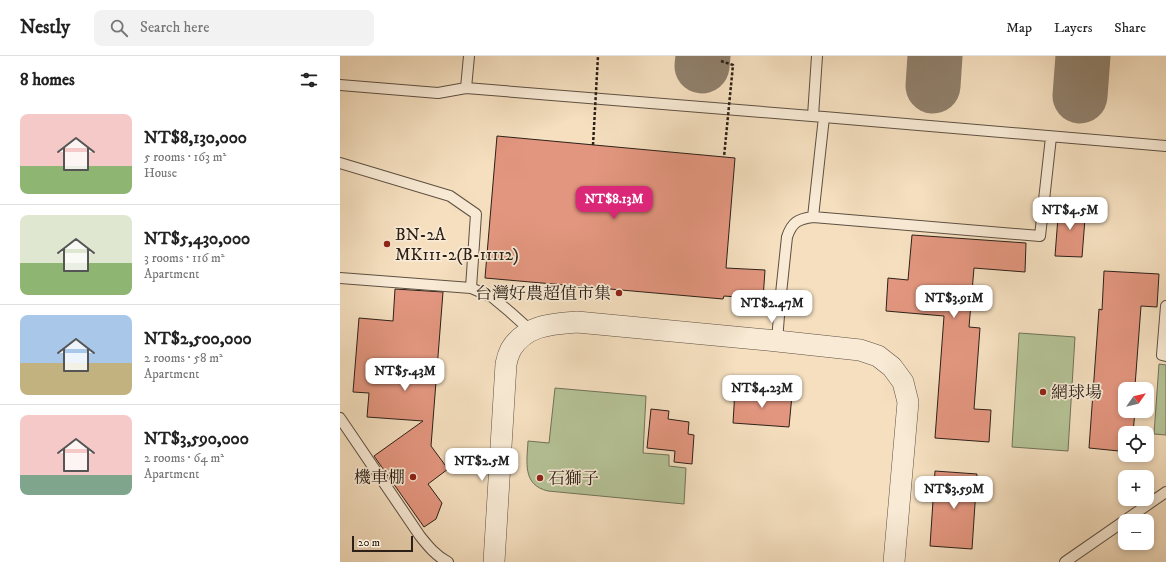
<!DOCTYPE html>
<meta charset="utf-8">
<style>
:root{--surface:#fff;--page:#f2f2f2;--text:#222;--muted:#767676;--line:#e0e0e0;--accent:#db2777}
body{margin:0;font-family:"IM FELL DW Pica","Noto Serif TC",serif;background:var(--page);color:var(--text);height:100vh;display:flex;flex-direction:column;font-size:15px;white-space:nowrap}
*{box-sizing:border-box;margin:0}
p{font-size:13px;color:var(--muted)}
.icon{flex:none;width:22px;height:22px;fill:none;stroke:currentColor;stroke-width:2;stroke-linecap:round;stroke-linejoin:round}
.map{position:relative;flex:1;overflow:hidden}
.sheet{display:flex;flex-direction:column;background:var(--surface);width:340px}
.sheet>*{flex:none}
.needle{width:26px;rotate:56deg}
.buttons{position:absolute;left:778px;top:326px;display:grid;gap:8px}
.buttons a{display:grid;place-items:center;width:36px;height:36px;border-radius:8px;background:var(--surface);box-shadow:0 2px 6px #0003;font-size:20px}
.scale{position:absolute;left:12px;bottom:10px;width:61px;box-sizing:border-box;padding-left:4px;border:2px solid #2c2018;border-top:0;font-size:11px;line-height:14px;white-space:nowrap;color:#2c2018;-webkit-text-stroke:3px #f8ead5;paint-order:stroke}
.price{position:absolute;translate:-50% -34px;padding:0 9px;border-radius:8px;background:#fff;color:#222;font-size:13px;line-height:26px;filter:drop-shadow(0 1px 2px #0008)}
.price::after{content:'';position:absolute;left:50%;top:24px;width:12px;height:9px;margin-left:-6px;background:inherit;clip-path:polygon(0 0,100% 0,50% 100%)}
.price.on{background:var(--accent);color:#fff}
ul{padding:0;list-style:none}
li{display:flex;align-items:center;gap:12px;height:100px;padding:0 20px}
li+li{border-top:1px solid var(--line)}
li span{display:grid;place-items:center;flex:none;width:112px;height:80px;border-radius:8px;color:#555}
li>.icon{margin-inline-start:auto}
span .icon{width:48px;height:48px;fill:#fffc;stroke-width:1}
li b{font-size:17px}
h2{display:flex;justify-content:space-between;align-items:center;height:48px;padding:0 20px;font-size:17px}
header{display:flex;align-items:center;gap:24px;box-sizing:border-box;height:56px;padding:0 20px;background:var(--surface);border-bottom:1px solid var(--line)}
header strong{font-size:19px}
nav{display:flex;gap:22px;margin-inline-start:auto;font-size:14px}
.search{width:280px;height:36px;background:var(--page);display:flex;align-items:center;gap:10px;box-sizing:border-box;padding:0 14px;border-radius:8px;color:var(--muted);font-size:15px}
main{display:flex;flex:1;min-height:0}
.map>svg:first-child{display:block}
</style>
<header>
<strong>Nestly</strong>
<div class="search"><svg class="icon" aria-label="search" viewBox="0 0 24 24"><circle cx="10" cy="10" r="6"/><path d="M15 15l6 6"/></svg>Search here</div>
<nav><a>Map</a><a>Layers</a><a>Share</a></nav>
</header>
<main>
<section class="sheet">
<h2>8 homes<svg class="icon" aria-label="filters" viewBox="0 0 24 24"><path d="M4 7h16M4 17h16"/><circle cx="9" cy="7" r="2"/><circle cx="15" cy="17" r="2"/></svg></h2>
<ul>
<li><span style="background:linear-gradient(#f6c9c9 65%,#8fb573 0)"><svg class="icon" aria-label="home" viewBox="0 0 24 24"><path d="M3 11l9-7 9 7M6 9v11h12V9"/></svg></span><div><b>NT$8,130,000</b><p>5 rooms · 163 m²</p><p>House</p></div></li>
<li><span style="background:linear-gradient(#dfe7d0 60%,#8fb573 0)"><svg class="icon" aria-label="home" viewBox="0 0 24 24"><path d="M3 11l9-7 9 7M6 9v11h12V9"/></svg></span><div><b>NT$5,430,000</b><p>3 rooms · 116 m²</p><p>Apartment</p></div></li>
<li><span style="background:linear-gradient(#a9c7e8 60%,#c2b280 0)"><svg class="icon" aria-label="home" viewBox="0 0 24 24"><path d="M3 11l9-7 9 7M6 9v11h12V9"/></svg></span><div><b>NT$2,500,000</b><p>2 rooms · 58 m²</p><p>Apartment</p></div></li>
<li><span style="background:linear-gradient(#f6c9c9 75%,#7fa58c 0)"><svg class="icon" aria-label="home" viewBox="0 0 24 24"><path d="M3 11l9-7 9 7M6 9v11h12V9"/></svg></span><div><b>NT$3,590,000</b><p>2 rooms · 64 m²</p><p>Apartment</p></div></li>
</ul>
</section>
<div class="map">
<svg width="826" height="506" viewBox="0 0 826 506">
<rect width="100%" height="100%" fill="#f5dfbf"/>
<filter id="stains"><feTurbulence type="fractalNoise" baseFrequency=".005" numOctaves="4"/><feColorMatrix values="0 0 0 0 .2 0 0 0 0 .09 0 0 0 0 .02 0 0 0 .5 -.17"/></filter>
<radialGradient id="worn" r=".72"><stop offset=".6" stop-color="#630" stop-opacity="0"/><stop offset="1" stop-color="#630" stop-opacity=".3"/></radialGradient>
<path fill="#b5c397" stroke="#707258" d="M679 277 735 281 728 395 672 391Z
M819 308 826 309V379L814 378Z
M215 332 306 340 303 397 329 399V410L346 412 344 448 208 435C182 429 187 406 188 385L209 387Z"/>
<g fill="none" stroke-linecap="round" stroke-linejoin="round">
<path stroke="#90806c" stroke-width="55" d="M362 10 363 0
M593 30 595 0
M740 40 743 0"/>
</g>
<path fill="#e3967f" stroke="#2c2018" d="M157 80 395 102 386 212 425 214 423 243 384 240 383 243 145 222Z
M719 148 746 150 742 201 715 200Z
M572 179 686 187 685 216 634 212 629 271 640 272 634 353 651 354 649 386 595 382 604 260 546 255 548 222 568 224Z
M764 215 819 218 817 251 801 250 795 330H796V333H785V355H795L793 377H785V386H779V395L749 392 759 253 762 254Z
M55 233 103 236 91 390 108 413 88 428 102 447 96 463 84 471 34 400 83 365 27 361 29 337 13 336 19 262 53 265Z
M395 334 452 339 449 371 393 367Z
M311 353 329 355 328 363 349 366 348 378 354 379 352 408 334 406 335 395 307 392Z
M595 415 637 418 632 493 590 490Z"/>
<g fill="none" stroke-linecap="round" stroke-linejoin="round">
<g stroke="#5e5042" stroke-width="12">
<path id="lane" d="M0 29 98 37 126 32 484 61
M126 32 129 0
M473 60 477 0
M0 107 110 140 136 158 131 232
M473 161 484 61 826 90
M0 222 131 232 152 241 170 256 190 274
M826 250 822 299 826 300
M437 285 440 247 447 181C452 166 458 163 473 161L700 180 711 81
M0 362 80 480C88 490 96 500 108 506
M725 506 826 436"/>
</g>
<g stroke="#5e5042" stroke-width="22">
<path id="street" d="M154 506 166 308C167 303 169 297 171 293 186 269 211 268 237 266L437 285 520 294 538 300 552 311 563 326 568 346 554 506"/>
</g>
<use href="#lane" stroke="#f8ead5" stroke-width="10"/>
<use href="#street" stroke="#f8ead5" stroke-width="21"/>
<path stroke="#2c2018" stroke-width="2.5" stroke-dasharray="3 2" stroke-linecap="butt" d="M381 5 393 9 384 101
M253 89 258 0"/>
</g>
<g fill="#8f2418" stroke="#f8ead5" stroke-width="1.5">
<circle cx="47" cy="188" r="4"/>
<circle cx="279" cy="237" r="4"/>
<circle cx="703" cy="336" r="4"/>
<circle cx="73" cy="421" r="4"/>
<circle cx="200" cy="422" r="4"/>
</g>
<g text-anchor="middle" stroke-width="3.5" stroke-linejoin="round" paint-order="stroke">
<g font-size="17" fill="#2c2018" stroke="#f8ead5" text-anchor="start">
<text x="55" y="184">BN-2A<tspan x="55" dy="20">MK111-2(B-11112)</tspan></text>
<text x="271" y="243" text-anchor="end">台灣好農超值市集</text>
<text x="711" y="342">網球場</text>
<text x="65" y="427" text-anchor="end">機車棚</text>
<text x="208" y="428">石獅子</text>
</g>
</g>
<rect width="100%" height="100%" filter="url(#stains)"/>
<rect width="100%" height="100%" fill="url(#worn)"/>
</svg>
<div class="buttons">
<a><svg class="needle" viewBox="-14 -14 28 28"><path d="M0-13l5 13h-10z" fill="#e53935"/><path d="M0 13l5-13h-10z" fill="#767676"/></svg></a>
<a><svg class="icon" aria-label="locate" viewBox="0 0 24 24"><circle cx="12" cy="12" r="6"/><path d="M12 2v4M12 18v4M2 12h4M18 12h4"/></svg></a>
<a>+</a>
<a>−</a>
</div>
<div class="scale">20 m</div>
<b class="price on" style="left:274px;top:164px">NT$8.13M</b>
<b class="price" style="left:730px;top:175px">NT$4.5M</b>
<b class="price" style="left:614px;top:263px">NT$3.91M</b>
<b class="price" style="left:432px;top:268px">NT$2.47M</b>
<b class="price" style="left:65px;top:336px">NT$5.43M</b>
<b class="price" style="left:422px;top:353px">NT$4.23M</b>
<b class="price" style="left:142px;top:426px">NT$2.5M</b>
<b class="price" style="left:614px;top:454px">NT$3.59M</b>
</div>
</main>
